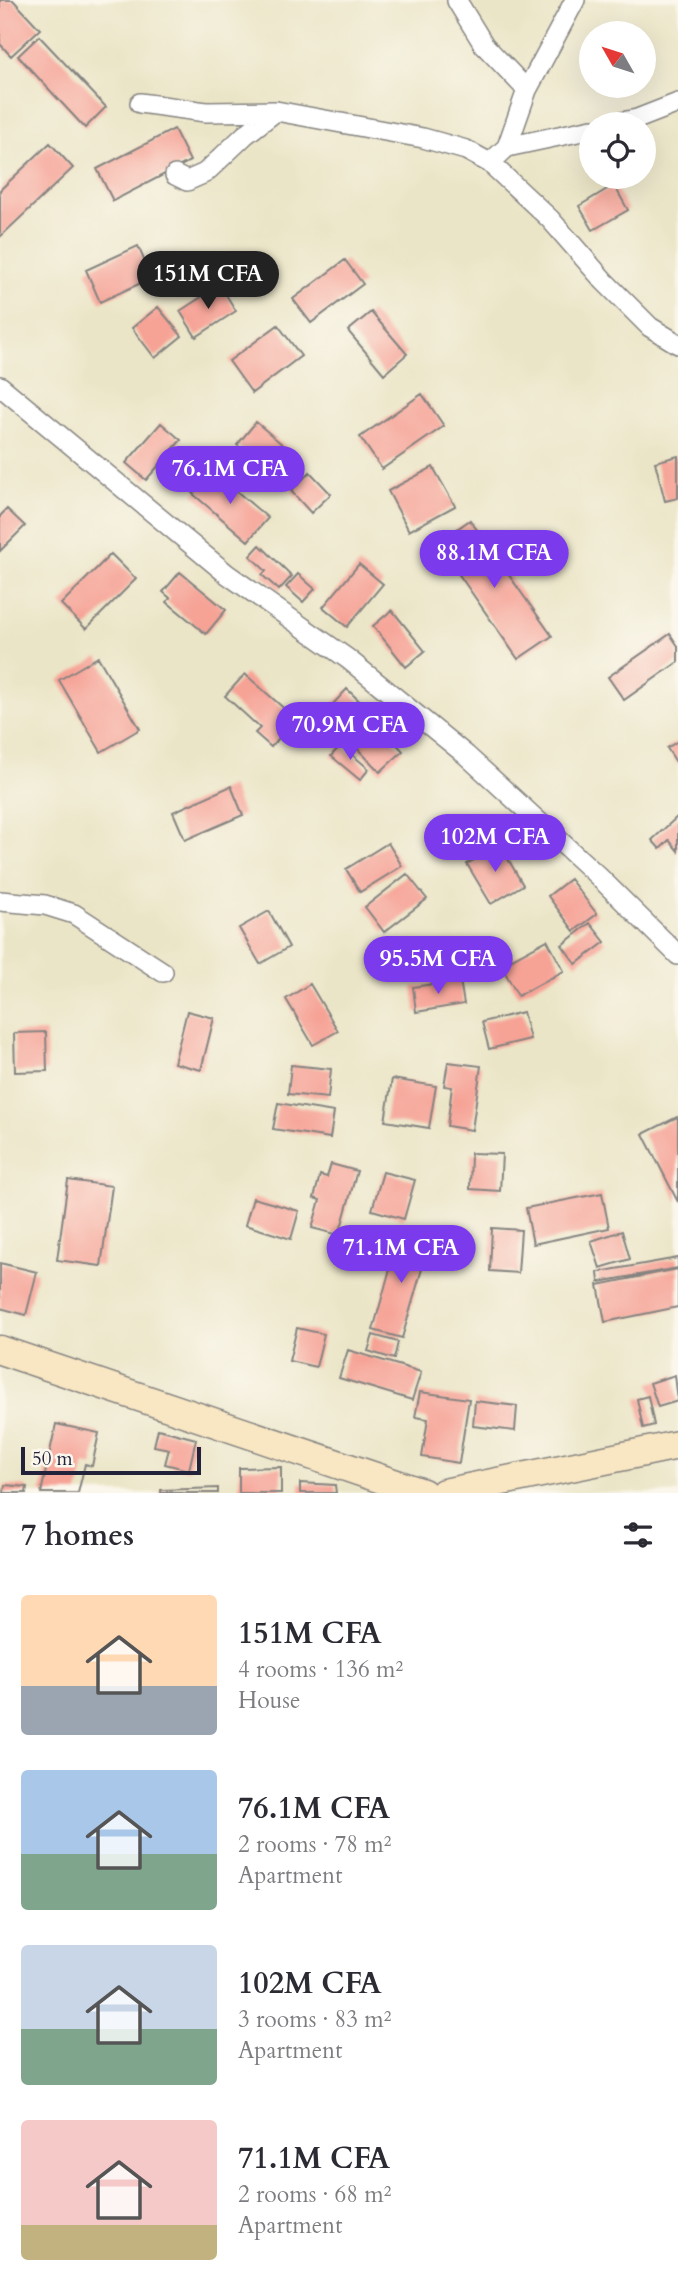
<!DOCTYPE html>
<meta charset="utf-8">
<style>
:root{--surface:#fff;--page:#f2f2f3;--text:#2b2b33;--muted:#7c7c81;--accent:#7c3aed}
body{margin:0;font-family:Cardo,serif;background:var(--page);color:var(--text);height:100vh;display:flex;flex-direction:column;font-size:26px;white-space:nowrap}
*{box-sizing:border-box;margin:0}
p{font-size:23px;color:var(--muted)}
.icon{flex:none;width:38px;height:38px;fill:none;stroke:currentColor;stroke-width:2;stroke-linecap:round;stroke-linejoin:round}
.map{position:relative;height:1493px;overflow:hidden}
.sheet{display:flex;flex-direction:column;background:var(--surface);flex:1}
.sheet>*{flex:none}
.needle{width:46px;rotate:309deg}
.fabs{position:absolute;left:579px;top:21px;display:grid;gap:14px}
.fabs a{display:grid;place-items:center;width:77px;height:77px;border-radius:50%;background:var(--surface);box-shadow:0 7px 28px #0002;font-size:35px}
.scale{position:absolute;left:21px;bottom:18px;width:180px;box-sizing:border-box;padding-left:7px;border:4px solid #22223b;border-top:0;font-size:19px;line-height:24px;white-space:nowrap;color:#22223b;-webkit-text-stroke:5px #fbf7ec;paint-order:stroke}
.price{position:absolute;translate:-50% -60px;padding:0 16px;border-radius:24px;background:var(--accent);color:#fff;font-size:23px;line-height:46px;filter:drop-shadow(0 2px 4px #0008)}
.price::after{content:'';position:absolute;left:50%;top:42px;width:21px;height:16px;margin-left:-10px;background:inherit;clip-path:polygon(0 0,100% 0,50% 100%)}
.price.active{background:#222;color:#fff}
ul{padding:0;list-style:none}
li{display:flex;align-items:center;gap:21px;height:175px;padding:0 21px}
li span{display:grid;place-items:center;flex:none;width:196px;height:140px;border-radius:7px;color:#555}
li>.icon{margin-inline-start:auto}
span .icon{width:84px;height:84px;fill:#fffc;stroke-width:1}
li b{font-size:30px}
h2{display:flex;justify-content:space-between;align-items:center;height:84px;padding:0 21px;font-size:30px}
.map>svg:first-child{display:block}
</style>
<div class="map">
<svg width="678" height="1493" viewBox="0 0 678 1493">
<rect width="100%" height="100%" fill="#fbf7ec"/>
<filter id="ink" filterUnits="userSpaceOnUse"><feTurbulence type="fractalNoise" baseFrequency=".0143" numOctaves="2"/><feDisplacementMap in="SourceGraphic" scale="14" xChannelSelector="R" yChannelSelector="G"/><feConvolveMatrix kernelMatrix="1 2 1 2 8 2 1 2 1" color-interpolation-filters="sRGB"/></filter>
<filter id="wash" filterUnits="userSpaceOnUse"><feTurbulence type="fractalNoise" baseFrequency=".00686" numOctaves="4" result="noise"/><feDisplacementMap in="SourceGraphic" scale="28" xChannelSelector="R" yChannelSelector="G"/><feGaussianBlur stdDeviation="1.57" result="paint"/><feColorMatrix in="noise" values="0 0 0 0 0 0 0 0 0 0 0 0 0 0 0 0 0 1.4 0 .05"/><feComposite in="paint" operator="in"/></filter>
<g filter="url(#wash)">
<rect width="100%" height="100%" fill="#ebe5c7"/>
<g id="blocks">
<path fill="#f6a396" d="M0 0H13L40 29 11 56 0 44Z
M39 36 106 107 85 128 18 56Z
M174 129 190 161 113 201 97 169Z
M50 143 73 168 0 237V190Z
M614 185 628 210 593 230 579 206Z
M138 246 152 278 100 302 86 270Z
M345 260 363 284 311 323 293 299Z
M220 285 236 311 196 337 180 311Z
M158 307 182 336 155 358 132 328Z
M371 312 407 354 384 374 348 331Z
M278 325 301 356 252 393 229 361Z
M422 394 444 426 382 469 360 437Z
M256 422 303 462 283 485 237 445Z
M161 423 181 440 146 480 126 463Z
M678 456V498L665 501 655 462Z
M433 467 455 506 409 531 388 491Z
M213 471 268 518 248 541 193 494Z
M310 472 331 494 311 513 291 491Z
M7 509 25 526 0 551V516Z
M470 520 552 636 518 659 437 543Z
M260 545 292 576 279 590 262 575 266 571 250 556Z
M111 554 136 579 86 629 61 604Z
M359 564 383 584 347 627 323 607Z
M180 572 226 610 206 634 167 602 170 598 163 592Z
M298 574 315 589 303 602 286 587Z
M392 610 425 651 406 667 373 626Z
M670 634 678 646V662L624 700 608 677Z
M98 657 140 729 101 752 59 680Z
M245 674 296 719 271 747 255 733 260 728 225 696Z
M347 689 373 714 347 742 321 717Z
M375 721 403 751 380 772 352 743Z
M678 741V765L667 748Z
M341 745 369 769 360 780 331 756Z
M231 786 243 815 185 840 173 812Z
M678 816V851L669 840 660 849 652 840Z
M388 843 402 866 360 892 346 869Z
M500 845 523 885 491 904 467 864Z
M407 874 427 899 384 932 365 907Z
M570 879 597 914 574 931 548 896Z
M269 911 289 947 260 964 239 928Z
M590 923 605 942 576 964 562 945Z
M547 940 564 971 518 996 501 965Z
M460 980 464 1004 416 1012 413 987Z
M310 984 338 1031 313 1045 286 999Z
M187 1011 214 1018 201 1070 174 1063Z
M523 1012 530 1039 489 1049 482 1022Z
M46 1032 47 1071 15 1072 14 1033Z
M448 1062 481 1066 472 1130 447 1126 452 1087 444 1086Z
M291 1065 331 1069 328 1098 288 1094Z
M392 1079 436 1086 429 1128 385 1121Z
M278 1103 334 1112 330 1138 273 1129Z
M677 1117 678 1119V1202L643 1134Z
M471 1153 502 1154 500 1191 470 1189Z
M331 1164 357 1171 339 1235 312 1228 320 1200 314 1198 320 1175 327 1177Z
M383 1172 415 1180 404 1219 372 1210Z
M68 1180 112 1186 101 1266 57 1260Z
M602 1193 609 1228 533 1244 526 1208Z
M253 1198 299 1211 291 1239 245 1225Z
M492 1228 521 1230 518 1273 490 1271Z
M622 1231 630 1259 600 1268 591 1241Z
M400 1233 430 1241 402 1338 373 1330Z
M678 1258V1268L599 1282 598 1272Z
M0 1263 37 1272 26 1315 0 1308Z
M678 1269V1307L605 1322 598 1285Z
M297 1328 324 1334 316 1367 289 1361Z
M373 1335 398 1342 394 1359 368 1351Z
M348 1350 421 1372 412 1400 339 1378Z
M675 1375 678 1401 658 1407 650 1383Z
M420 1392 469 1399 459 1463 422 1457 428 1419 415 1417Z
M648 1396 654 1425 643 1428 637 1399Z
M475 1401 517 1406 515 1431 473 1426Z
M56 1424 99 1433 92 1466 85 1464 78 1493H41Z
M158 1429 196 1439 189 1470 165 1464 169 1449 154 1446Z
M281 1467V1493H239V1468Z
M300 1483 335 1485 336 1493H300Z
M5 1485 27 1487 26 1493H4Z
M218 1488V1493H161V1490Z"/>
</g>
</g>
<g filter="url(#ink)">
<use href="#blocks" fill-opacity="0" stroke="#868481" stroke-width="2"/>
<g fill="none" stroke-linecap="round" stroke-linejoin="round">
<g stroke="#868481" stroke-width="22">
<path id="street" d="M457 1 484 45 527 90 507 147 490 163
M527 90 575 0
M140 103 206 112 276 111 423 138 466 150 490 163 550 219 604 281 650 327 678 344
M612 124 637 119 678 103
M507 147 592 129
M175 175 187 181 205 173 245 135 276 111
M0 386 227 574 348 659 466 755 598 876 678 955
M0 901 45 905 74 914 163 972"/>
</g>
<g stroke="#868481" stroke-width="31">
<path id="secondary" d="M0 1350 423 1493
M444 1493 678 1445"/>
</g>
<use href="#street" stroke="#fff" stroke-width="19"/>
<use href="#secondary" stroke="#f9e7c3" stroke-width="28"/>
</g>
</g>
</svg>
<div class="fabs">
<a><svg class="needle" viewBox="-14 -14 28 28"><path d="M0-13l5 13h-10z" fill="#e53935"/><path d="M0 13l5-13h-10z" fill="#7c7c81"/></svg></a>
<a><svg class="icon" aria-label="locate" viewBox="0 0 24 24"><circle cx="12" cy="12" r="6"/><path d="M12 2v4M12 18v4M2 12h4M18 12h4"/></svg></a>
</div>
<div class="scale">50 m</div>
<b class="price active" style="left:208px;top:311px">151M CFA</b>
<b class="price" style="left:230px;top:506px">76.1M CFA</b>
<b class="price" style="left:494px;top:590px">88.1M CFA</b>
<b class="price" style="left:350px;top:762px">70.9M CFA</b>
<b class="price" style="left:495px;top:874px">102M CFA</b>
<b class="price" style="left:438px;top:996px">95.5M CFA</b>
<b class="price" style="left:401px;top:1285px">71.1M CFA</b>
</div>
<section class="sheet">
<h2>7 homes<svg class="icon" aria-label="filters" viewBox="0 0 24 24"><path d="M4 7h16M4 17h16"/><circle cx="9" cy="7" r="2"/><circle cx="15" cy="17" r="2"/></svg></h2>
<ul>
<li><span style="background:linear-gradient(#ffd9b3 65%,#9aa5b1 0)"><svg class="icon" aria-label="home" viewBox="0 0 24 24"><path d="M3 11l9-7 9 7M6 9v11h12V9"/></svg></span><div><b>151M CFA</b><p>4 rooms · 136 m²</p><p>House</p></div></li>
<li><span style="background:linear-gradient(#a9c7e8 60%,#7fa58c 0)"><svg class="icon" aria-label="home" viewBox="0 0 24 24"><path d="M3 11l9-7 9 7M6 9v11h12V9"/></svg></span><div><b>76.1M CFA</b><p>2 rooms · 78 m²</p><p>Apartment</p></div></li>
<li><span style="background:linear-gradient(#c9d6e8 60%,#7fa58c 0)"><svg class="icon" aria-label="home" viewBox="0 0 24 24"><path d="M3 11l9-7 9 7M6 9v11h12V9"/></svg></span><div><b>102M CFA</b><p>3 rooms · 83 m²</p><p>Apartment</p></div></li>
<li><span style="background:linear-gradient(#f6c9c9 75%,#c2b280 0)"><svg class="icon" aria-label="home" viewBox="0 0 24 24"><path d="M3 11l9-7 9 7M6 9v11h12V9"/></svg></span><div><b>71.1M CFA</b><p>2 rooms · 68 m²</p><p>Apartment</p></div></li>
</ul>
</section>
